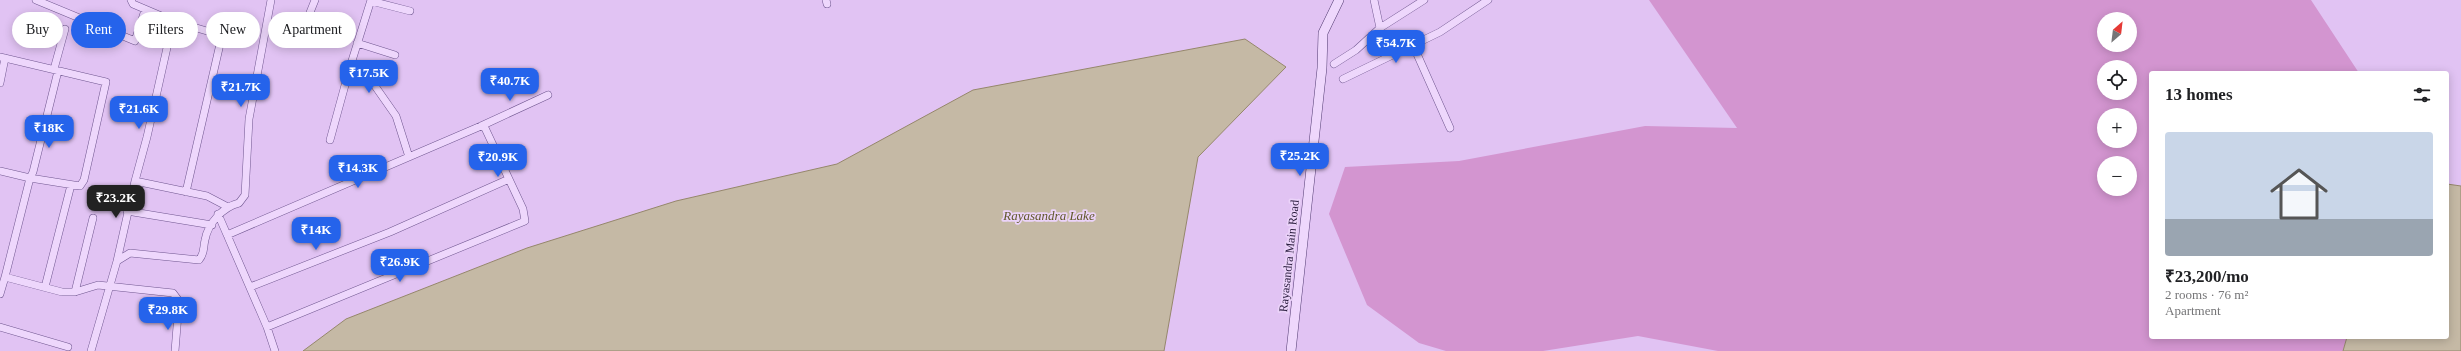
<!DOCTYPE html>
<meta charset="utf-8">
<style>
:root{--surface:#fff;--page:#f6f6f6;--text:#202124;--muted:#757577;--accent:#2563eb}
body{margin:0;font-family:Georgia,serif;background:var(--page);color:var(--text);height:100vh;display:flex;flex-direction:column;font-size:15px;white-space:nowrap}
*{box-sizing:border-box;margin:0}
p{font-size:13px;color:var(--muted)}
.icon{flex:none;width:22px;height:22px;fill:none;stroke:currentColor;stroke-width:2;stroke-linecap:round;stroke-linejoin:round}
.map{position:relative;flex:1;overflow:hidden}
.sheet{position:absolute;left:2149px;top:71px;width:300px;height:268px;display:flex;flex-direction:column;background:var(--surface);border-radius:4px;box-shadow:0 2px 10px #0003}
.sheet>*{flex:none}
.hud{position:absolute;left:12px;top:12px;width:380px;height:36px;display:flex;gap:8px}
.needle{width:26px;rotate:28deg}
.tools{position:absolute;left:2097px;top:12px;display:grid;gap:8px}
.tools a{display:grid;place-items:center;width:40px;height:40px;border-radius:50%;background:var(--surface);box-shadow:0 2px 10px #0003;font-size:20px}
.price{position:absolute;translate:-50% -34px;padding:0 9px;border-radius:8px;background:var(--accent);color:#fff;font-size:13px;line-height:26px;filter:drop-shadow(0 1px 2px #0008)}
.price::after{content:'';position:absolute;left:50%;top:24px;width:12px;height:9px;margin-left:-6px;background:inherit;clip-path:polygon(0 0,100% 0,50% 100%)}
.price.active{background:#222;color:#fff}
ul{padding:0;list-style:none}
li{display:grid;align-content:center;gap:8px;height:212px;padding:0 16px}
li span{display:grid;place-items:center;height:124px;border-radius:4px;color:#555}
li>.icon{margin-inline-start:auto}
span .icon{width:72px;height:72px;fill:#fffc;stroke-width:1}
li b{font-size:17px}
h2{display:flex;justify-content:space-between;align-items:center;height:48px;padding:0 16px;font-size:17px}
.pill{padding:0 14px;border-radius:18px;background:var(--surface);box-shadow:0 2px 10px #0003;font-size:14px;line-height:36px}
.pill.active{background:var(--accent);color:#fff}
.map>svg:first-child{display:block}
</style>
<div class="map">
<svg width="2461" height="351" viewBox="0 0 2461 351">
<rect width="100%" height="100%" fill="#e1c3f3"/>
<path fill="#d395d0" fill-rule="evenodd" d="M1649 0H2311L2359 73H2151V337H2347L2343 351H1718L1638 336 1543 351H1446L1419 343 1367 305 1329 214 1345 167 1459 161 1645 126 1737 128ZM2104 19H2130V45H2104ZM2104 67H2130V93H2104ZM2104 115H2130V141H2104ZM2104 163H2130V189H2104Z"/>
<path fill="#c5b9a5" stroke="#95876b" d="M1245 39 1286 67 1198 157 1164 351H303L346 319 527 248 676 201 837 164 973 90Z
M2447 184 2461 186V351H2343L2347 337H2447Z"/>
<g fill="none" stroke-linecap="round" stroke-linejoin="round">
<g stroke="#705790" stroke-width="8">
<path id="street" d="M36 0 135 41 145 10
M131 0 133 4 173 21 147 137 135 181 207 196 228 207
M826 0 827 4
M1374 0 1380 28
M371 1 410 11
M173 21 217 34 220 44 186 192
M305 25 315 0
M357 43 395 55
M1413 45 1450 128
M0 57 106 82 84 180 80 186 30 178 5 277
M1334 64 1356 50 1380 28 1424 0
M350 67 375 86 396 116 409 157
M54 69 65 29
M1343 79 1440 32 1488 0
M0 83 5 58
M330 140 350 67 371 0
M0 171 30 178 33 172 58 71
M127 211 212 225
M218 214 267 327 275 351
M227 235 481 126 548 95
M117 261 135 181
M45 287 71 185
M250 287 390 232 509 179
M75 292 93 218
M0 294 5 277 62 292H75L98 285 173 293 179 301
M0 327 68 347
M267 327 525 221 523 209 485 128 481 126
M91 351 117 261 130 253 199 260C205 253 203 248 205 240 208 223 223 207 239 203L245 195 249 119 271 0
M175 351 178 314"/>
</g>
<g stroke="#513a71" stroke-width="10">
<path id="secondary" d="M1291 351 1322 68 1323 33 1339 0"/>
</g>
<use href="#street" stroke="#eed7fc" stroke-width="7"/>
<use href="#secondary" stroke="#eed7fc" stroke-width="9"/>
</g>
<g text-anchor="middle" stroke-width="3.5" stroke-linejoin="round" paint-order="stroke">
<g font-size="12" fill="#2a1d3e" stroke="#ebd3f9">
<text transform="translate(1289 256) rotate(-84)" y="4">Rayasandra Main Road</text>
</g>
<g font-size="13" font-style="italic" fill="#5f572a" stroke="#ebd3f9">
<text x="1049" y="220">Rayasandra Lake</text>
</g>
</g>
</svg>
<div class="tools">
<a><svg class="needle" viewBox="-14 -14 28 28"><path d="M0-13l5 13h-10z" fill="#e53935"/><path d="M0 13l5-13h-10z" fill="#757577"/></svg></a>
<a><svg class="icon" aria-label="locate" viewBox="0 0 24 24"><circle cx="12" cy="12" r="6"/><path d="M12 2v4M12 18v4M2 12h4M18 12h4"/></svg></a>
<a>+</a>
<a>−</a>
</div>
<b class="price" style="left:1396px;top:64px">₹54.7K</b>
<b class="price" style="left:369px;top:94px">₹17.5K</b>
<b class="price" style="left:510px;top:102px">₹40.7K</b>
<b class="price" style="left:241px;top:108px">₹21.7K</b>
<b class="price" style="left:139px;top:130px">₹21.6K</b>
<b class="price" style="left:49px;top:149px">₹18K</b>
<b class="price" style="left:1300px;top:177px">₹25.2K</b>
<b class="price" style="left:498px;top:178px">₹20.9K</b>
<b class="price" style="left:358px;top:189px">₹14.3K</b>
<b class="price active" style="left:116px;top:219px">₹23.2K</b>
<b class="price" style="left:316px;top:251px">₹14K</b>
<b class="price" style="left:400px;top:283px">₹26.9K</b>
<b class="price" style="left:168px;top:331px">₹29.8K</b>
<div class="hud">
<a class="pill">Buy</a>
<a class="pill active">Rent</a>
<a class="pill">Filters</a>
<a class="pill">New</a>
<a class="pill">Apartment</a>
</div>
<section class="sheet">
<h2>13 homes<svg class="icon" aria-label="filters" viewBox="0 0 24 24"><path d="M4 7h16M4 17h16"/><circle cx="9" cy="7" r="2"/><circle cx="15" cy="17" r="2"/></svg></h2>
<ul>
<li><span style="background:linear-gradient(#c9d6e8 70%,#9aa5b1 0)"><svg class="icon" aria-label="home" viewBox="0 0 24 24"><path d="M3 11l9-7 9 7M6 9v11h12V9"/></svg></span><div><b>₹23,200/mo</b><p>2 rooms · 76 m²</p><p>Apartment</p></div></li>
</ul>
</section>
</div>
